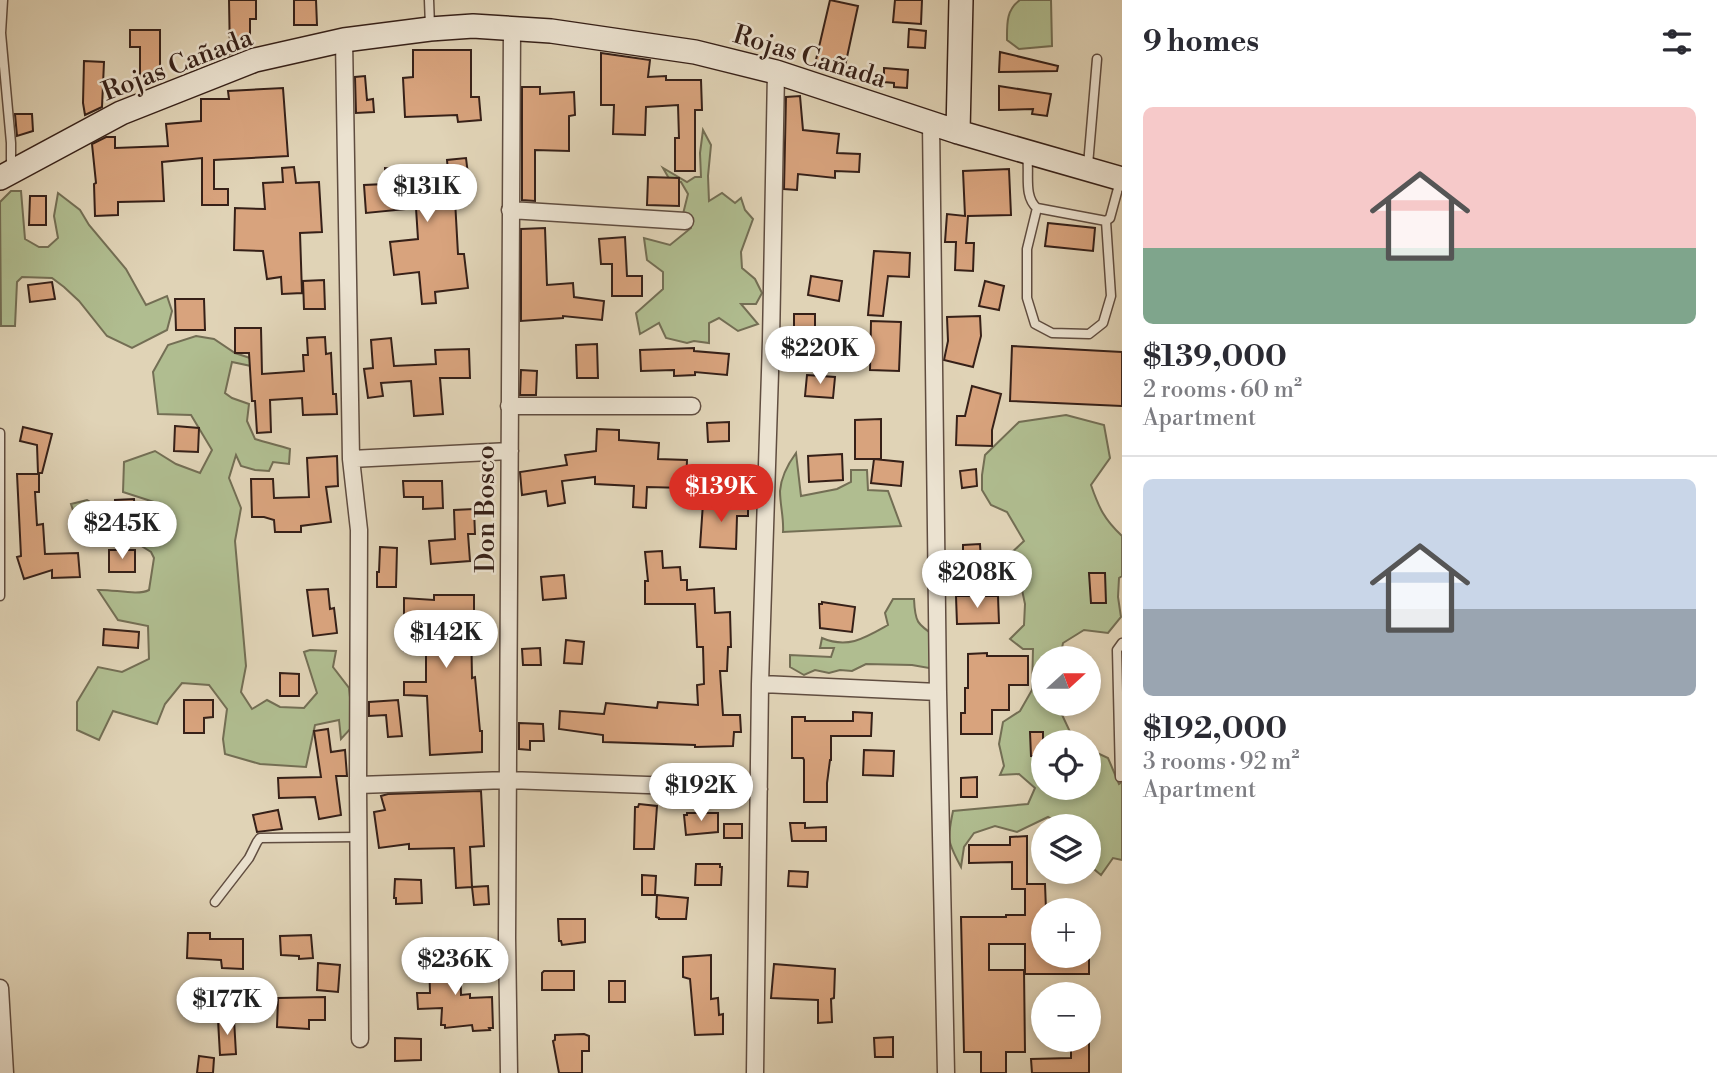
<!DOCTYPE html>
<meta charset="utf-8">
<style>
:root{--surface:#fff;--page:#f7f7f7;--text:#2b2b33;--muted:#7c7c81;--line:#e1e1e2;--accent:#d93025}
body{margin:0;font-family:"Libre Bodoni",serif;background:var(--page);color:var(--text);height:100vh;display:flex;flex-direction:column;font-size:26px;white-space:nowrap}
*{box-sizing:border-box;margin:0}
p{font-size:23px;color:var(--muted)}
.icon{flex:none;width:38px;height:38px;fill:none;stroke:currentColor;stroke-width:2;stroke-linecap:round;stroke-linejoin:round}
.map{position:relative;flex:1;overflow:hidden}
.sheet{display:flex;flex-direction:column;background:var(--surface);width:595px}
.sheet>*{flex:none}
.needle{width:46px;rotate:69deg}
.tools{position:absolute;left:1031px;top:646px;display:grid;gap:14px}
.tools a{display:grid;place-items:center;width:70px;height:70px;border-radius:50%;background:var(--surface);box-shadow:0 4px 10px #0003;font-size:35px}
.price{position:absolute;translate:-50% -60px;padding:0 16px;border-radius:24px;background:#fff;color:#222;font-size:23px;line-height:46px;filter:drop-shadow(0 2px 4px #0008)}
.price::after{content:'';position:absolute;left:50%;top:42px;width:21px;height:16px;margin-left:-10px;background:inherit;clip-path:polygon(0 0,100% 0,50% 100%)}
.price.current{background:var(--accent);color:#fff}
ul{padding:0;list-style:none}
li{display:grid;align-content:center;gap:14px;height:371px;padding:0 21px}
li+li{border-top:2px solid var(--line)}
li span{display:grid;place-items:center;height:217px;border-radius:10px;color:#555}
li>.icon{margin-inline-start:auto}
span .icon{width:126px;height:126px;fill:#fffc;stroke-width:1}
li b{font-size:30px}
h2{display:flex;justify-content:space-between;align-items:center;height:84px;padding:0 21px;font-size:30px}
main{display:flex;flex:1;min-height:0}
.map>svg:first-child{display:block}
</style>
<main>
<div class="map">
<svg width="1122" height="1073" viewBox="0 0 1122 1073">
<rect width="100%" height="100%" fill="#e0d3b6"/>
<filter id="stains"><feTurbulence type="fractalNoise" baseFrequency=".00286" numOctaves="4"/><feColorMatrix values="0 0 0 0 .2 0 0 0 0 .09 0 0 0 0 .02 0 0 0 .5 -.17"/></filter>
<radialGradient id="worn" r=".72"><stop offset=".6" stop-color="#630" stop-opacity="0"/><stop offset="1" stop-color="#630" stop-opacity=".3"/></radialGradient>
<path fill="#b0bd90" stroke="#736e54" stroke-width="2" d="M1020 0H1051L1052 46 1019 49 1007 40C1007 24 1006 10 1020 0Z
M703 130 711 145 708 176 709 201 722 193 735 203 741 198 745 210 753 219 741 252 742 268 755 279 762 293 756 304H741L758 324 738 331 719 318 709 323V343L694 341 687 343 666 338 659 323 640 334 636 313 663 289V272L647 260 644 238 670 245 691 228 688 217 682 218 688 194 681 182H671L663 168 687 182 695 177H701L700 153Z
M11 191H21L25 239 39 247H48L58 238 54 216 58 193 80 210 89 225 126 269 146 305 167 296 172 311 167 330 132 348 107 336 79 301 64 287 52 278 22 277 17 282 15 326H1L0 202Z
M196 336 214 339 235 353 253 359 251 366 232 362 225 393 232 398 249 404 247 421 255 439C267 443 278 445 290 449L289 464 273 462 269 471 255 470 241 466 236 455 229 478 241 508 235 541 246 666 241 692 252 709 267 700 280 707 304 708 317 693 304 652 310 650 336 651 333 667 349 688 353 726 341 739 339 720 315 725 306 767 260 764 225 754 223 739 227 709 209 685 182 683 165 704 157 724 113 711 99 740 77 730V702L98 667 122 672 149 659 148 626 118 620 98 590C112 589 138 596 149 590L154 558 151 552 135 542 105 543 78 526 71 504 87 500 107 512 124 529 154 528V502L123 492 124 462 155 451 176 464 200 473 212 450 191 415 158 414 153 372 168 345Z
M1066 415 1104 425 1110 458 1091 485C1099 508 1104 519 1122 536V576L1119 578 1118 597 1121 617 1108 633 1084 630 1063 643 1060 658H1043V704H1057L1071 734 1080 742H1043V788H1088L1089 749 1108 758 1119 784 1122 782V860L1113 858 1101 875 1089 865 1088 826H1057L1055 821 1048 817 1017 832 995 826 974 833 964 847 961 867C947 841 947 840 953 811L1028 804 1035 788 1019 774 1000 775 1004 766 999 744 1003 722 1020 711 1032 690 1033 649H1023L1010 639 1024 625 1025 604 1021 585H1001L976 590 971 584 970 577 977 571C995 571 1012 552 1024 541L1007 512 991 505 982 490V475L985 455 1019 422Z
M796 453 801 496 837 489 851 482V470H867L868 490 888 491 901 526 783 532C784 518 780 505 780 491 781 477 788 464 796 453Z
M893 599H914C915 622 917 624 935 636L940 664 929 668 912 665 866 664 852 671 840 670 829 673 815 670 804 675 790 667V655L831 657 834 648H820L822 638C848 649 865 638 888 625L885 613Z"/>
<path fill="#d8a37d" stroke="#362018" stroke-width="2" d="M229 0H256V19H250V47L230 54Z
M294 0H316L317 25H294Z
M830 0 858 6 844 71 815 64Z
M895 0H922L921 24 893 22Z
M909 29 926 31 925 48 908 47Z
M130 30H160V76H140V47H130Z
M413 50H471V97H479L481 120 458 122 457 115 405 117 403 78 413 77Z
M1000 52 1058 66 1057 71 999 72Z
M601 53 650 60 648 77 666 76V80H701L702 110H695V171H675V138H679L678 105 646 107 645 135 613 134 614 105H601Z
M84 61 104 62 102 107 85 115 83 103Z
M884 68 908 70 907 88 894 87V83L884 82Z
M365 76 367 100 373 99 374 112 356 113 355 77Z
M999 86 1051 94 1047 116 1032 114 1033 109 999 110Z
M522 87H540V94L574 92 575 115 569 116V151L535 150V201L522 200Z
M283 88 288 156 214 160V189H228V205H202V158L162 162 164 201 118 202V215L95 216 94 184 96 183 92 144 106 137H115V148L168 146 166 124 201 121V99H229L228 91Z
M800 96 803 130 839 134 837 153 860 154 859 172 835 171V178L798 174 797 190 784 189 786 97Z
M15 114H32L33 131 17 136Z
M466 158 471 199 455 200 458 254H464L468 288 435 292 436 303 422 304 419 272 394 275 390 242 418 239 416 208 366 213 364 185 385 184V168L411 170 410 175 448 171 447 160Z
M294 167 296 183 319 182 322 232 300 233 302 293 282 294 281 277 267 279 263 251 234 250 235 208 265 209 263 183 283 182 282 168Z
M1009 169 1011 215 968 216 966 243H974L973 271 955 270 956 242H945L947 214 965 216 963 171Z
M648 177 679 178V206L647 205Z
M30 196H46V225H29Z
M1048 223 1095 228 1093 251 1045 246Z
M545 228 547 285 573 283 574 297 604 301 602 320 563 316V318L521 321V229Z
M625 237 627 276H642V296H612V264H601L599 239Z
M874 251 910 253 909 277 888 276 883 316 868 315Z
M811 276 842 281 839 301 808 295Z
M324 280 325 309H304L303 281Z
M985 281 1004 286 999 310 979 306Z
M52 282 55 299 30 302 28 285Z
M175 299H204L205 330H176Z
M794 314H815V340H794Z
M980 316 981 336 973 367 944 360 948 341 947 317Z
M871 321 901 322 899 371 870 370Z
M235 328H261L262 374 304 371 303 355H308L307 338 325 337 326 354 331 353 333 394H336L337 414 303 415 302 398 270 400 271 432 257 433 255 401H252L249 353H235Z
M391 338 394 366 436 364 435 350 469 349 470 378H440L443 414 414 416 411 381 381 383 383 396 368 398 364 369 373 368 371 340Z
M597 344 598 378H577L576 345Z
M1012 346 1122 352V406L1010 401Z
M694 348V351L729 354 727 375 695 372V375L674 376V370L641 371 640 350Z
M521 370 537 371 536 395H520Z
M807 375 835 377 833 398 805 396Z
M972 386 1001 394 992 430V446L956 445 957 416H965Z
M881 419V459H855V420Z
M729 422V441L708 442 707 423Z
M175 426 199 428 198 452 174 451Z
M23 427 52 434 42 473H38L37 445 20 441Z
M597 429 619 430V440L659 443 658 459 687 460 686 488 647 487 646 508 633 507 634 486 595 484V477L562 481 565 503 548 506 546 491 522 495 520 472 567 465 565 455 596 451Z
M842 454 843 480 809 482 808 456Z
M337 456 338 486 326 487 331 522 301 526V532H275L274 520 264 517H252L251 479H273L274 498 309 497 307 458Z
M874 459 903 462 901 486 871 483Z
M976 469 977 486 962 488 960 471Z
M17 474H39V492H35L37 525 43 524 45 554 78 553 80 577 52 578V570L24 579 17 557 21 556Z
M403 481H442L443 508 423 509V497H404Z
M134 499 135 517H116L115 500Z
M703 503H748V516H737L736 549 700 547Z
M474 509 475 534H468L470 561 431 564 429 541 455 539 454 510Z
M980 544 981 561H963V545Z
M380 547 397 548 396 587H377V572H379Z
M109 550H135V572H109Z
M662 551 663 568 680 567 681 580H687V590L714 588 715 613 730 612 731 647H728L727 671H720L723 715H740L741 732H734L733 746 695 747V745L603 742V735L559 729 560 711 604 714 606 703 657 708 658 702 698 705 697 685 704 684 703 647H697L695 604H645V581H648L645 552Z
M1089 573H1105L1106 603H1091Z
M564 575 566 598 543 600 541 577Z
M328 589 330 609 334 608 337 633 313 636 307 590Z
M434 595H474V620H471L472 678 475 677 480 731H482V752L430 755 427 696 404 695V682H426V651H404V598L434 600Z
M956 596H998L999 623 957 624Z
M822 602 855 607 852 632 820 628 819 604H822Z
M104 629 139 632 138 648 103 645Z
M566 640 584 642 582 664 564 663Z
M540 648 541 665H523L522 649Z
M987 653V656H1028V685H1009V710H992V734H961V713H965V688H968V654Z
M280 673 299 674V696H280Z
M184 700H213V717L204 718V733H184Z
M398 700 402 736 388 737 386 715 369 716V702Z
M853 712 872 713 871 736H831V760H830L827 783V802H804V760L803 758H792V717H805V721H853Z
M519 723 543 724 544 741H530V750L519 749Z
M328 729 331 752 345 750 347 776H336L341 815 319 819 315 797 279 798 278 778 321 777 314 731Z
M1030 732H1043V756H1031Z
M864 750 894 751 893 776 863 775Z
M977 777V797H961V778Z
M481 791 484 846 470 847 472 887 456 888 454 848 409 849V844L379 848 374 812 385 810 381 796 388 794Z
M639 804 657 806 654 849H634L635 807H638Z
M278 810 282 829 257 832 253 815Z
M687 813H718V832L686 835 684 815H687Z
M790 823H805V828L826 827V841H792Z
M724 824H742V838H724Z
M1027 836V884H1045L1046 910H1043V956H1089V974H1025V944H989V970H1024L1025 1052H1006V1073H981V1052H964L961 917H1006V915H1025V889H1012V862L969 863V845H1010V837Z
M696 864H720V867H722L721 885H695Z
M789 871 808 872 807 887 788 886Z
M642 875 656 876 655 895H642Z
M395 879 421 880 422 903 396 904V898H394Z
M488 886 489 904 474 905 472 887Z
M657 895 688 898 686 919H659V918L656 917Z
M558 919H585V942L562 945 561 941H559Z
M188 933H210V939H243V969L222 968 221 960 187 958Z
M311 935 313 958 299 959V956L281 955 280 936Z
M711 955V999L718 998 719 1015 723 1014V1034L695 1035 690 979 683 977V957Z
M429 957H460L461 995 470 994V998L492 997 493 1028H489L490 1030 473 1031 472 1025 445 1028V1025H441L442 1008 418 1009 417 993H430Z
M318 963 340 965 338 992 317 990Z
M774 964 835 969 834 998 831 999 832 1022 818 1023V1000L771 998Z
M544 971H574V990H542V973Z
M609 981H625V1002H609Z
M325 997V1020H309V1029L277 1027 278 998Z
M234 1019 236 1054 220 1055 218 1020Z
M584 1034 589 1036V1051H582V1073H559L553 1041 555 1040V1035Z
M893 1037V1057H875L874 1038Z
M395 1038 421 1039V1060L395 1061Z
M1071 1043H1089V1073H1032L1031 1059 1071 1058Z
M199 1056 214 1058 213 1073H197Z"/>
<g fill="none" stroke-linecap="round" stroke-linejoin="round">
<g stroke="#604d40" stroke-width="11">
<path id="lane" d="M3 0 1 33 11 143V168
M429 0 430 26
M1027 156C1030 173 1023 196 1037 208L1106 221 1110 218 1120 181
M1088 165 1097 59
M1037 208 1027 249V298L1035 324 1052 333 1089 334 1103 323 1111 296 1106 221
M0 433V596
M1120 777 1117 650 1122 643
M215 902 249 858 257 842 260 838 358 837"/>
</g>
<g stroke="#604d40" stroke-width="19">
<path id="street" d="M344 40 351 459 359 530 358 785 508 780 759 789
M931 123 938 692 946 1073
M510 210 685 221
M509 406H692
M351 459 510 451
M760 684 938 692
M358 785 360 1039
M0 988 5 1073
M509 1073 507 938 512 29
M755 1073 760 684 771 341 776 72"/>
</g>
<g stroke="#362018" stroke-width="26">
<path id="secondary" d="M958 132 961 0
M0 178 121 113 255 60 344 40 430 29 473 26 551 31 695 52 776 72 958 132 1122 179"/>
</g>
<use href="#lane" stroke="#ebe2d0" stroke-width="8"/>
<use href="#street" stroke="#ebe2d0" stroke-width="16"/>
<use href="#secondary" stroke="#ebe2d0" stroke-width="23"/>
</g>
<g text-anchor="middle" stroke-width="5" stroke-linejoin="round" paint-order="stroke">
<g font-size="26" fill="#362018" stroke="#ebe2d0">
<text transform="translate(810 56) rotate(17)" y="9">Rojas Cañada</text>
<text transform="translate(177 64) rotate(-21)" y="9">Rojas Cañada</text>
<text transform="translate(485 509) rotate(-90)" y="9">Don Bosco</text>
</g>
</g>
<rect width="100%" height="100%" filter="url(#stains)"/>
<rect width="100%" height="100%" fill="url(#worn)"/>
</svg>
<div class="tools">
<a><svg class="needle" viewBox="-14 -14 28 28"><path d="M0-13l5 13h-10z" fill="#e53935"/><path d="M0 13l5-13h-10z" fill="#7c7c81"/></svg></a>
<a><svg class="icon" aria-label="locate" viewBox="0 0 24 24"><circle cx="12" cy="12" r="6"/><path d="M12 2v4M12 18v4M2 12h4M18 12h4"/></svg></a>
<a><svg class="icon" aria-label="layers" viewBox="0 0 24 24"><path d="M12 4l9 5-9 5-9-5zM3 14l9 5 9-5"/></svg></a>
<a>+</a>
<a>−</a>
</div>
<b class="price" style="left:427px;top:224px">$131K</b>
<b class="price" style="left:820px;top:386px">$220K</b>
<b class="price current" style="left:721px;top:524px">$139K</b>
<b class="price" style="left:122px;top:561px">$245K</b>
<b class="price" style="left:977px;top:610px">$208K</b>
<b class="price" style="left:446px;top:670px">$142K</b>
<b class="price" style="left:701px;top:823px">$192K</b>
<b class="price" style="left:455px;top:997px">$236K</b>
<b class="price" style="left:227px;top:1037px">$177K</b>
</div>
<section class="sheet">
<h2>9 homes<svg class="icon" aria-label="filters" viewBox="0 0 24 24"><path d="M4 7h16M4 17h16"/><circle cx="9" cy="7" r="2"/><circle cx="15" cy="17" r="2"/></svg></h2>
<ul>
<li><span style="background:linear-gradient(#f6c9c9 65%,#7fa58c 0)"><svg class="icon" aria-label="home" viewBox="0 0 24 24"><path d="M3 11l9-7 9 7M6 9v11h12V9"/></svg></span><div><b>$139,000</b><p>2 rooms · 60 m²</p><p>Apartment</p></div></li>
<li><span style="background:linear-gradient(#c9d6e8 60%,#9aa5b1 0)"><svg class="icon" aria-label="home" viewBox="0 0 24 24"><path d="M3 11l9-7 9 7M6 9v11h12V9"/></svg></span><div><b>$192,000</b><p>3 rooms · 92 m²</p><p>Apartment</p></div></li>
</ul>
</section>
</main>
